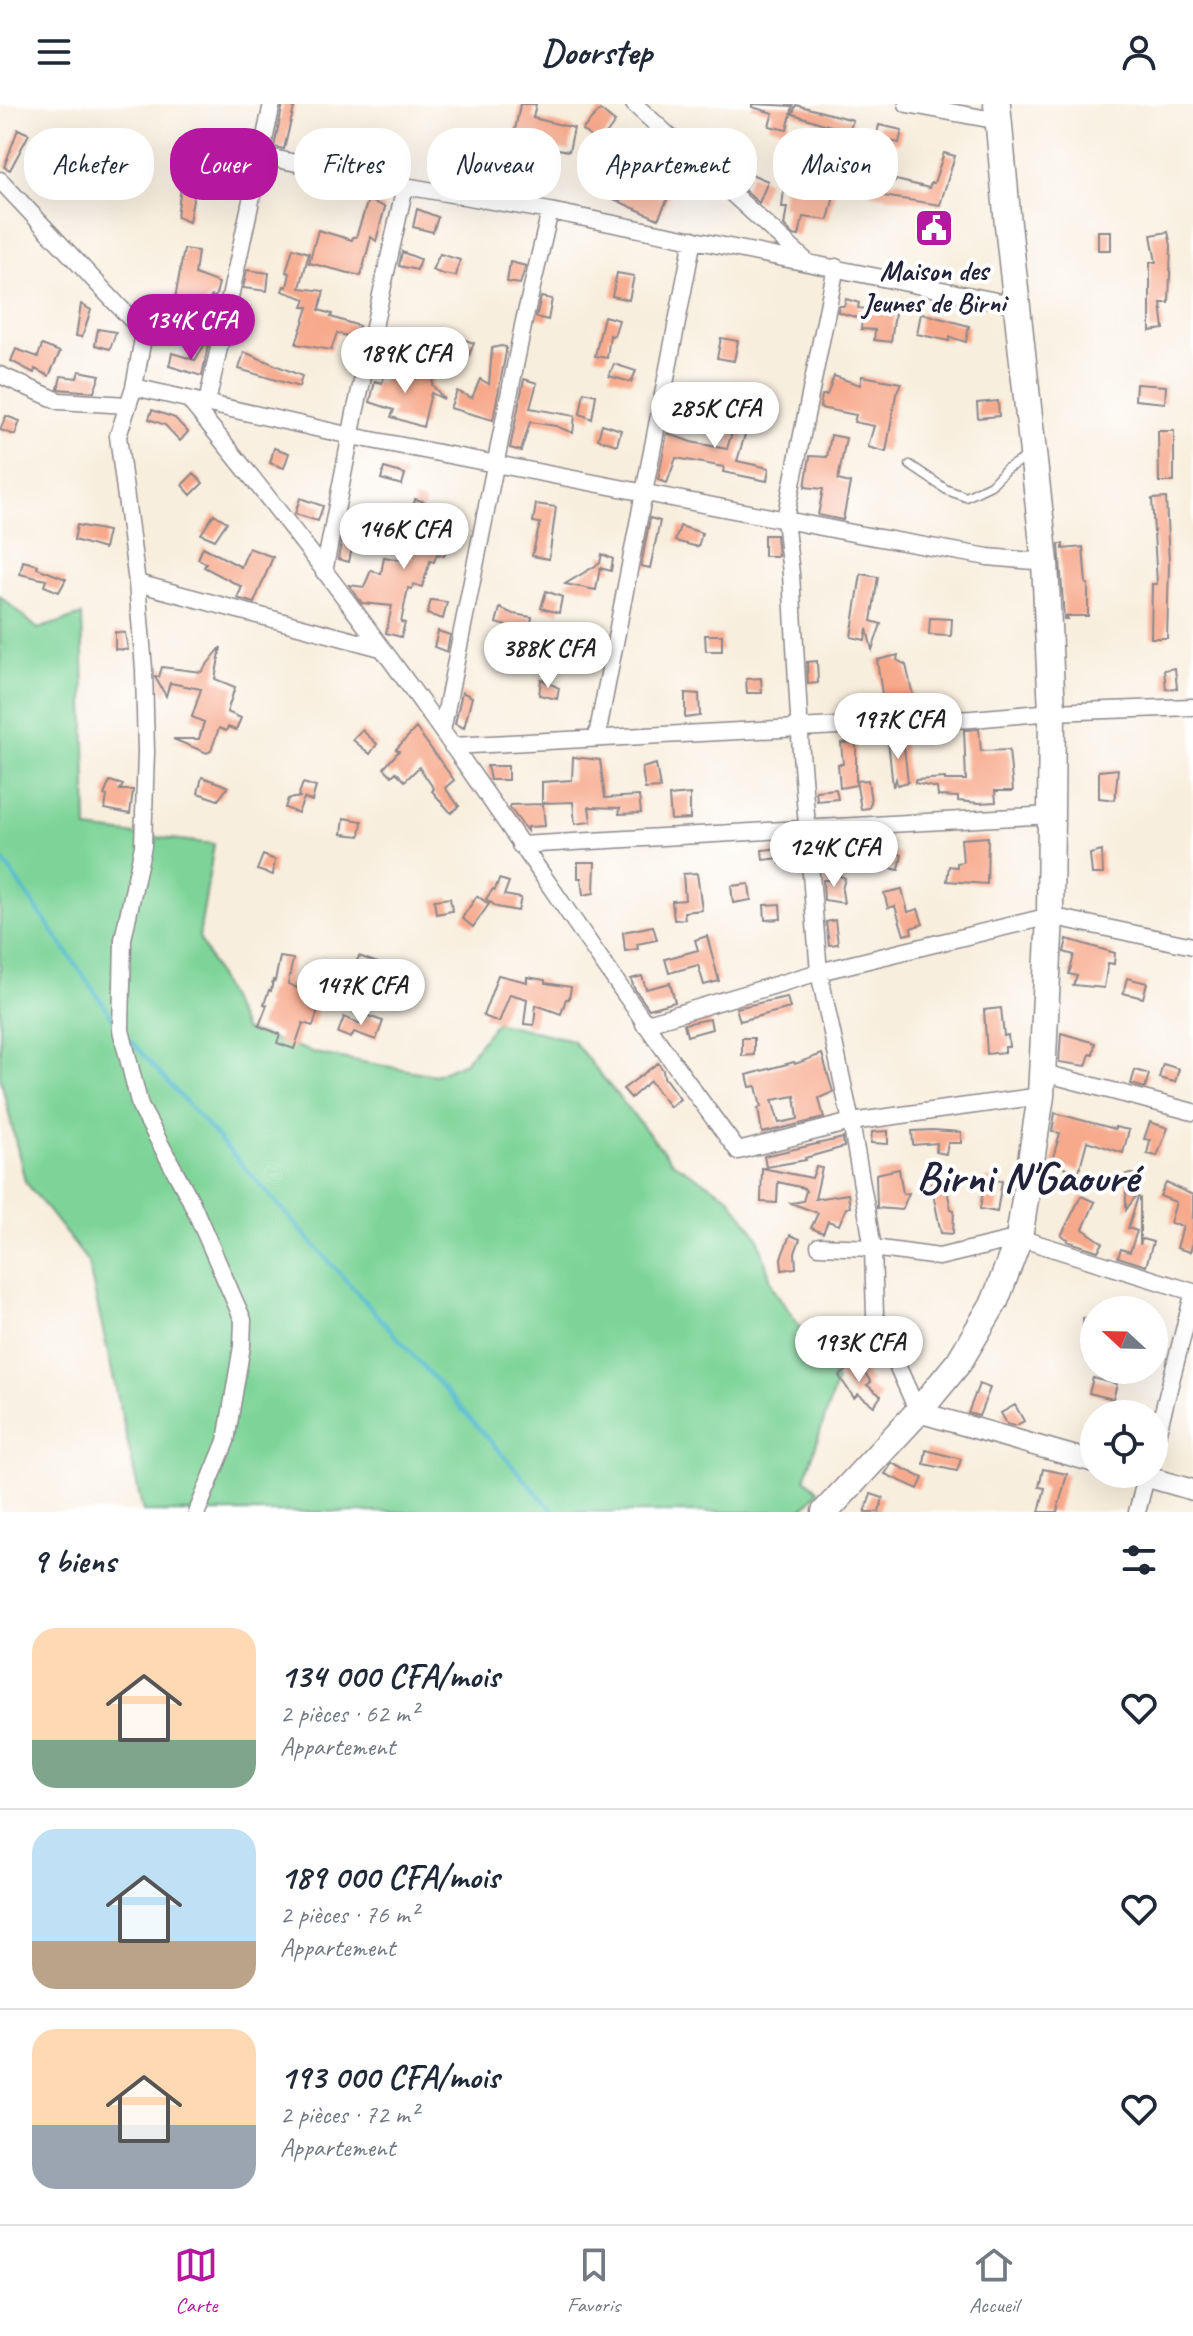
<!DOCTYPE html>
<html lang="fr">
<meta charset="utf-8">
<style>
:root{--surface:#fff;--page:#f2f2f3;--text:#1f2937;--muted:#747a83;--line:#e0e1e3;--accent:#b5179e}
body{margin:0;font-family:Caveat,sans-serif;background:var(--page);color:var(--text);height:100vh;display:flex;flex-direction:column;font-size:30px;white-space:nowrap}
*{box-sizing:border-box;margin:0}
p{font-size:26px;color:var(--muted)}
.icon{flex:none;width:44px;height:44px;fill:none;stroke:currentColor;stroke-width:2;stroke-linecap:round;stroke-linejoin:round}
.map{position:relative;height:1408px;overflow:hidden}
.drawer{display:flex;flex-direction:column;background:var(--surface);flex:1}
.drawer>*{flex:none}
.top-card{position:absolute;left:24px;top:24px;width:1146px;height:72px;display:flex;gap:16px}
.needle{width:52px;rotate:292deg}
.buttons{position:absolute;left:1080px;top:1192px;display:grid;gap:16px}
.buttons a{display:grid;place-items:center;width:88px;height:88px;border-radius:50%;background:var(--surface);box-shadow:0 8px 32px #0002;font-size:40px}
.price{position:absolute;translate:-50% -68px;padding:0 18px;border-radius:28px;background:#fff;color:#222;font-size:26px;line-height:52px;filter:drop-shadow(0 2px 4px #0008)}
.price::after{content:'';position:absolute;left:50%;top:48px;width:24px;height:18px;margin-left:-12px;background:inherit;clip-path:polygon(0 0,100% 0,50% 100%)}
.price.on{background:var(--accent);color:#fff}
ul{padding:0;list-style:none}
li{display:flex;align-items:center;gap:24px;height:200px;padding:0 32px}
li+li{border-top:2px solid var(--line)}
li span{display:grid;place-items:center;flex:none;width:224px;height:160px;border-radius:24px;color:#555}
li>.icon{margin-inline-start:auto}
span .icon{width:96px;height:96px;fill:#fffc;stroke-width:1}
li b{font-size:34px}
h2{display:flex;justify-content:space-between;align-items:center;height:96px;padding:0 32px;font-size:34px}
.tag{padding:0 28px;border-radius:32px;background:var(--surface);box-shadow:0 8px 32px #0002;font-size:28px;line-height:72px}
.tag.on{background:var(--accent);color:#fff}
header{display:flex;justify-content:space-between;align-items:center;height:104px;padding:0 32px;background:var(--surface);font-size:36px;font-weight:700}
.tab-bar{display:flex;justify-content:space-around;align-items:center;height:112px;border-top:2px solid var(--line);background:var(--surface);font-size:22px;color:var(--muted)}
.tab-bar a{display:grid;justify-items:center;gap:4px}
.tab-bar .on{color:var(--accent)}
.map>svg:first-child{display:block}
</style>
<header><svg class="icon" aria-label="menu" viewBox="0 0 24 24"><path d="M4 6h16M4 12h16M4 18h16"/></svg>Doorstep<svg class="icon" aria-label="person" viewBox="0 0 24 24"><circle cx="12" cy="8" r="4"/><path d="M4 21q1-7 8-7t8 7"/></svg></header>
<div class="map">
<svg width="1193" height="1408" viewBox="0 0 1193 1408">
<rect width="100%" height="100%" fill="#fff"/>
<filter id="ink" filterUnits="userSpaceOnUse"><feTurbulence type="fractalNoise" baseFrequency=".0125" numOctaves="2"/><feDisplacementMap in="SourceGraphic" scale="16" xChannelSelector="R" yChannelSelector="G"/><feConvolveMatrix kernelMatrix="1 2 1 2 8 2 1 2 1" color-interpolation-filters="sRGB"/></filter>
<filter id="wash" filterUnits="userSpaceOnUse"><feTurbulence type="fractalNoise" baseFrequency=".006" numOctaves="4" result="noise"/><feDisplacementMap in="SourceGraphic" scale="32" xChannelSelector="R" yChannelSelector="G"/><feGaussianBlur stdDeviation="1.8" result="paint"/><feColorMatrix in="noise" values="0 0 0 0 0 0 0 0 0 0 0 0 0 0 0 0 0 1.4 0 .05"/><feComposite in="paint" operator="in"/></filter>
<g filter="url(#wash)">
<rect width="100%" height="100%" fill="#f8eedd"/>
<path fill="#7ed498" stroke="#507b6a" stroke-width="2" d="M0 492 38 525 82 511 87 725 214 740 199 833 244 926 319 950 435 971 465 958 496 918 572 936 672 1058 728 1092 758 1133 773 1184 837 1276 805 1375 819 1387 800 1408H143L88 1158 25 1077 0 972Z"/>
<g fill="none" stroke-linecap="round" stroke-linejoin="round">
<path stroke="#51b9cf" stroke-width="4" d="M0 752 115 917
M131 937 554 1408"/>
</g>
<g id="blocks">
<path fill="#f7a98b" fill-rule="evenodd" d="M283 0H295L284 45 274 43Z
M520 0H536L533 14 574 24 569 47 513 37Z
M752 0 793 2 787 26 769 22 773 9 752 3Z
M796 1 853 16 849 28 793 10Z
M600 6 615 18 599 40 582 26Z
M879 21 902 26 899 39 876 34Z
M18 25 29 30 10 66 4 63Z
M864 27 876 30 873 46 861 44Z
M180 46 202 52 192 90H194L189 118 177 113 183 67 179 66Z
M944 49 955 52 940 101 870 90 873 74 895 78 896 76 929 84 931 79H934Z
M626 56 675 80 658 115 609 93Z
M794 56 808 59 804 82 835 88 828 116 803 113 799 132 793 131 784 122 787 103H782L785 77 790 78Z
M94 68H109L106 88 91 85Z
M751 70 768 77 759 99 744 86Z
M368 96 385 103 376 137 371 133 361 172 309 159 318 126 352 136 353 133H356Z
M417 105 438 113 433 128 413 123Z
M1098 127H1111V146H1098Z
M1168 128 1171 141 1169 199H1161L1164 225 1150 227V158H1156L1151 131Z
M293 144 309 149 300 184 324 187 319 206 332 210 331 213 359 222 357 235 337 229 331 246 296 240 308 203H303L306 195 282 187 284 182 287 183 290 169 286 168Z
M184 145 198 147 195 170 219 179 215 194 212 192 197 209 174 200Z
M402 148 420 155 417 166 399 162Z
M440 150 460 156 456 172 442 170 432 166Z
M510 158 526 162 520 180 507 178Z
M247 166 269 169 267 187 243 184Z
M617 169 634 172 629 196 612 192Z
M541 193 552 195 548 216 536 213Z
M846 195 859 199 858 204 895 209 891 238 874 236 875 226 861 225 862 215 838 208 839 202H844Z
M81 200 91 206 82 233 76 232Z
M921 209 969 222 966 238 950 233 949 237 917 230Z
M604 212 619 216 614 232 610 231 607 254 595 252Z
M98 225 116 228 110 245 95 241Z
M446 229 474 239 467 256 441 247Z
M210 232 202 272 169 262 172 249 195 256Z
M721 234 738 237 734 257 717 254Z
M42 241 60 248 49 272 35 265 34 269 11 257 16 245 38 253Z
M501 242 506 243V248L493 316 450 304 457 287 472 294 480 275 489 280 492 244Z
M244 248 302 272 299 283 239 265Z
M614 260 636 267 631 278 609 272Z
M387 264 433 273 432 281 444 295 431 289 423 323 391 313 394 306 370 298 375 277 382 279Z
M79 267 100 271 94 288 58 285 61 272 77 274Z
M834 272 860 281 862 272 901 279 896 290 886 348 868 343 874 322 854 318 856 311 820 304 822 291H827Z
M524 275 537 279 530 304 575 312 573 329 556 322 530 318 521 347 510 344Z
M1136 280 1166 282 1165 299 1135 296Z
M584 288 596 291 592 315 580 310Z
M741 294 757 296 755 308 752 307 737 357 769 364 767 377 723 368 724 363 676 354 667 379 658 376 667 329 691 338 727 345 735 318 738 319Z
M998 297 999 312 978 314 977 299Z
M152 306 175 314 188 328 180 337 165 321 149 315Z
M6 312 20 317 15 331 0 326Z
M602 320 621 326 617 341 598 335Z
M1158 327H1174V378H1159Z
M831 331 846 334 838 376 850 379 843 416 818 411 823 385 805 383 810 352 827 353Z
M274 344 289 349 284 364 270 359Z
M384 364 405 370 402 381 381 375Z
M194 369 203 379 191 391 182 381Z
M300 394 323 402 318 417 295 410Z
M1166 394 1169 460 1167 534H1151L1152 480H1157L1152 395Z
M415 395 425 398 417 429 439 436 445 421 458 425 454 436 450 435 444 452 437 450 434 458 430 457 422 483 413 480 412 485 408 484 401 518 405 519 401 533 386 529 392 502 362 499 349 481 364 483 371 466 381 470 384 453 401 456Z
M536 400 556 403 549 455 532 452 540 419 533 418Z
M214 410 227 418 215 436 201 430Z
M650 414 660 417 650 464 641 462Z
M345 416 357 419 349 458 338 455Z
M77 421 108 427 104 445 74 436Z
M680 422 702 429 698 443 675 437Z
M764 431H776L778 452H764Z
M1059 440H1063V445L1083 443 1086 480H1088V512H1066L1067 515H1064Z
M203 443 241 463 249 444 273 453 254 499 237 494 242 483 204 463 206 459 198 455Z
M602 450 613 455 611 467 600 464 596 486 565 480 600 459Z
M23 457 38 461 37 464 66 475 59 488 44 482 46 476 20 470Z
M861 470 878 473 871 517 881 520 872 546 867 525 865 536 851 533Z
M546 487 562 493 559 509 541 504Z
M431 496 447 498 443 515 427 510Z
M500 504 513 510 532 513 530 528 496 519Z
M930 514 952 515 951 532 929 531Z
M551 519 578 524 568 552 547 544Z
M438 527 450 531 447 548 434 543Z
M115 528 125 529 128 546 115 545Z
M705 531H722V547H706Z
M221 543 215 575 235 583 227 608 241 614 236 626 228 623 226 627 219 624 211 647 207 649 173 635H199L204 618 192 613 201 585 170 579 166 592 155 573H159L162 563 201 568Z
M898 551 897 556 906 561 914 596 882 591 877 556Z
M817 557 818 579 808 580 807 558Z
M1175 564 1177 584 1166 585 1164 566Z
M761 574 762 589H747L746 575Z
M541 575 559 584 557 595 539 591Z
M462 588 472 593 464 624 455 620Z
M685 589 699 590 700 612 685 614Z
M416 624 454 676 445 684 459 702 451 709 432 687 434 685 419 663 405 677 396 668 392 672 384 664 399 647 396 645Z
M979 625 981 647 1009 646 1013 687H995L996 698 979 699 958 697V693L938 692 937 684 915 679V676L945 674V676H966L964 626Z
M362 626 377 640 370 650 353 636Z
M903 634 908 678 897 681 896 675 893 683 888 636Z
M856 638V681L840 684 838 660H843L841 639Z
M573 653 600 656 605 694 639 692 641 709 619 710 620 704 589 703 591 718 575 720 573 698 542 699V678L572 676Z
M656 660 660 684 645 685 642 664Z
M487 662H508V676H490Z
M1118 665 1115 696 1099 694V667Z
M202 673 219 679 228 683 218 696 198 689Z
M868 676 871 698 869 704 861 705 856 677Z
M110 677 123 681 120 686H133L130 710 105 705 107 692 104 691Z
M303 679 316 683 312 697 304 694 298 709 285 704 288 695 301 693H298Z
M836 685 838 695 817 697 816 687Z
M690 690V715L671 716 669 692Z
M543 700 545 722 527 723V727L510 704V701Z
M344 714 362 717 360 732 342 730Z
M988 733 987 780 947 777 949 762 957 763V759L963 758 961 735Z
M857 735 852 750 839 751 837 738Z
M872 736 902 751 899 766 872 761Z
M792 743 793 757 780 759V754L763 756 762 746Z
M1102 747 1103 770H1092L1090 750Z
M263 751 275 756 273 771 257 766Z
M578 758H595L594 789 583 791 581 774H578Z
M831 768 845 774 842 786 844 799 824 796 823 776H831Z
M697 769 702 806 684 808 685 815 674 816 672 797 685 796 683 770Z
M499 775 509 778 504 791 521 794 518 807 497 803 486 795 493 785 495 786Z
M749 780 751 796 733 799 731 782Z
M902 785 908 808 918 805 923 820 911 824 912 829 904 831 895 802 888 804 884 789Z
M477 792 489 800 473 823 462 814Z
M450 794 452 807 436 810 434 796Z
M780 800 781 815 765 816 764 801Z
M835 816 838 840 829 841 826 818Z
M653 822 657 836 637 840 638 845 625 847 623 828Z
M707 832 719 877 704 881 698 861 669 869 665 855 698 846 695 836Z
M1067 835 1115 849 1114 860 1108 859 1104 884 1073 881 1077 872 1069 870 1074 851 1064 848Z
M359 852 378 859 372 874 353 867Z
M280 853 293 855 288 880 316 892 311 904 318 906 313 922 303 919 294 945 277 939 280 930 259 922 267 901 264 900 269 886 271 887 273 876 275 877Z
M498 871 527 878V873L545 876V879L571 883 569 895H566L561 910 536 901 534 921 524 920 527 895 510 890 499 918 483 912Z
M642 872 646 885 670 879 675 898 649 905 634 884 631 875Z
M1127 874 1147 879 1143 894 1123 889Z
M787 893 790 904 740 917 736 904Z
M1001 904 1004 932 1008 931 1009 943H1005V948L987 950 984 906Z
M365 911 383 917 376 936 354 928 351 934 338 929 344 913 361 920Z
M710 915 712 925 687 932 684 920Z
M1061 929 1095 939 1093 951 1090 950 1086 962 1059 958Z
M742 934H754V951L742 952Z
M822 950 833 988 819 994 824 1014 762 1029 758 1004 761 1003 756 982 750 983 747 971 794 958 795 960ZM795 992 798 1015 779 1019 772 996Z
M658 959 663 966 664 973 680 995 670 1003 650 977 631 994 623 985Z
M1163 960 1179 965 1175 978 1159 974Z
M1135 966 1149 970 1145 984 1131 980Z
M1055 1009 1115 1025V1023L1129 1026 1123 1049 1087 1037 1079 1067 1051 1060 1060 1029 1052 1028Z
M1150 1018 1168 1024 1157 1052 1147 1050 1150 1036 1144 1035Z
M932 1026 961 1028V1039H948L946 1050 936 1048 937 1039 913 1041 912 1027Z
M888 1027V1040L871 1039 872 1028Z
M843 1034 844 1043 805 1054 806 1056 766 1063 764 1052Z
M816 1063 822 1064 815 1095 848 1090 850 1103 846 1104 839 1121 828 1117 823 1129 811 1124 818 1109 791 1099 803 1097 806 1087 804 1084 778 1078 777 1099 761 1098 762 1064 812 1074Z
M899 1065 903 1090 909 1089 902 1106 877 1104 876 1070Z
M1126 1070H1140V1086L1126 1106Z
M985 1075 1002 1077 997 1108 980 1105Z
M945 1077 951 1105 954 1106 953 1130 941 1129 931 1080Z
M1166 1079 1193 1091V1139L1190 1148 1177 1144 1183 1122 1170 1119 1176 1098 1160 1092Z
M1081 1092 1095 1098 1083 1125 1103 1139 1098 1147 1067 1137 1068 1135 1061 1132Z
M1138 1093 1140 1094V1141L1142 1135 1153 1138 1146 1162 1118 1153 1121 1145 1130 1148 1137 1127 1128 1124Z
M790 1131 800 1135 795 1149 796 1164 782 1166 781 1154Z
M1094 1213V1247H1084L1083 1214Z
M858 1259 871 1278 867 1281 881 1292 874 1302 858 1290 854 1294 839 1272Z
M1093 1274 1117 1280 1113 1295 1089 1289Z
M979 1280 990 1284 979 1312 968 1309Z
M1015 1301 1024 1317 1015 1322 1007 1320 1001 1309Z
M926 1346 961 1355 957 1367 924 1360Z
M892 1359 923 1374 918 1385 885 1370Z
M1043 1365 1067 1370 1057 1408H1039L1045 1384 1039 1383Z
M871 1390 883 1394 879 1408H865Z"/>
</g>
</g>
<g filter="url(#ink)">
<use href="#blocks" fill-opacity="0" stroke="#8d888c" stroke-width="2"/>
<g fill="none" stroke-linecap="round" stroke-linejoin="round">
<g stroke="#8d888c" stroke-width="11">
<path id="service" d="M910 361 947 386 966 393 991 381 1006 365 1028 352"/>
</g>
<g stroke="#8d888c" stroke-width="19">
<path id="minor" d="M634 0 807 158
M907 0 999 17
M249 49 405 82 550 107 1016 201
M0 76 144 229 134 283 118 332 137 479 144 565 146 648 143 742 123 835 121 926 140 1002 191 1097 243 1216 242 1242 226 1337 197 1408
M836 163 785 415 791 470 801 649 819 868 851 1018 873 1144 875 1212 918 1308
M0 271 59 297 128 301
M134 283 351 332 863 431 988 453 1045 458
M188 295C277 402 361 513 442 627 541 766 635 910 738 1047L851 1018 1041 992
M207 299 272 0
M324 468 355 309 405 82
M137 479 381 544
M442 627 524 217 550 107
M597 632 693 135
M452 642 972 615 1052 608 1193 603
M520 741 1051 711
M644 920 819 868 1050 812 1193 842
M1044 969 1193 1008
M819 1142 873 1144 939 1153 1019 1134 1193 1188
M1154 1343 1193 1191
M1137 1408 1147 1370"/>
</g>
<g stroke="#8d888c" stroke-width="23">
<path id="tertiary" d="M918 1308 1094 1358
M1137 1370 1193 1386"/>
</g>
<g stroke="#8d888c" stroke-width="29">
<path id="trunk" d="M825 1408 918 1308 959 1258 995 1197 1019 1134 1041 992 1050 812 1052 608 1045 458 1008 121 997 0"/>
</g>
<use href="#service" stroke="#fff" stroke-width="8"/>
<use href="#minor" stroke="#fff" stroke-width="16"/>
<use href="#tertiary" stroke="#fff" stroke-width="20"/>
<use href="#trunk" stroke="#fff" stroke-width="26"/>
</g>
</g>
<defs>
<g id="civic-square" transform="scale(2)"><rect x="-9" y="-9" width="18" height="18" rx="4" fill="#b5179e" stroke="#fff"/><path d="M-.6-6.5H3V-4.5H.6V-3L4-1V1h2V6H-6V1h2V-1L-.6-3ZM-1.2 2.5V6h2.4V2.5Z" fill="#fff"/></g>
</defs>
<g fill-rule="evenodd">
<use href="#civic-square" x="934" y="124"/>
</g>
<g text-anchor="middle" stroke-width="8" stroke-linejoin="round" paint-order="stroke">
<g font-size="28" font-weight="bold" fill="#22223b" stroke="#fff">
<text x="934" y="176">Maison des<tspan x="934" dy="32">Jeunes de Birni</tspan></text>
</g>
<g font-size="44" font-weight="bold" fill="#22223b" stroke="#fff">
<text x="1027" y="1088">Birni N'Gaouré</text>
</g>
</g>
</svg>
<div class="buttons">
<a><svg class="needle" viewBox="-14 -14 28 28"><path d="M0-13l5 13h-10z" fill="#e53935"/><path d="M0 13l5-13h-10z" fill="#747a83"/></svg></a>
<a><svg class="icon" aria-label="locate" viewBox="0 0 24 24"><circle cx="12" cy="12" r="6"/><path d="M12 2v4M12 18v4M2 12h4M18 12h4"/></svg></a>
</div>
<b class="price on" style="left:191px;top:258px">134K CFA</b>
<b class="price" style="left:405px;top:291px">189K CFA</b>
<b class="price" style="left:715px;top:346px">285K CFA</b>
<b class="price" style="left:404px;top:467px">146K CFA</b>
<b class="price" style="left:548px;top:586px">388K CFA</b>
<b class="price" style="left:898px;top:657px">197K CFA</b>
<b class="price" style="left:834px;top:785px">124K CFA</b>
<b class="price" style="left:361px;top:923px">147K CFA</b>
<b class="price" style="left:859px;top:1280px">193K CFA</b>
<div class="top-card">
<a class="tag">Acheter</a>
<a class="tag on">Louer</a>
<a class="tag">Filtres</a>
<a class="tag">Nouveau</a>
<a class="tag">Appartement</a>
<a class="tag">Maison</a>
</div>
</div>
<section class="drawer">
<h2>9 biens<svg class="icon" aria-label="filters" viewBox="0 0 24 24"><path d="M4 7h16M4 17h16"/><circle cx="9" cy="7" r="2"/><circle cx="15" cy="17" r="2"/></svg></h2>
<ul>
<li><span style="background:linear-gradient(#ffd9b3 70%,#7fa58c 0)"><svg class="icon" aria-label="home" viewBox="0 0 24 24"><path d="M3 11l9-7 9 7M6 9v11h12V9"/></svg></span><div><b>134 000 CFA/mois</b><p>2 pièces · 62 m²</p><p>Appartement</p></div><svg class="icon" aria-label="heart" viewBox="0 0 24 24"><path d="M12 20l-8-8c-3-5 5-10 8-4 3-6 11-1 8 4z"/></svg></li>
<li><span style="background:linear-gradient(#bfe0f5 70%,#b9a48a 0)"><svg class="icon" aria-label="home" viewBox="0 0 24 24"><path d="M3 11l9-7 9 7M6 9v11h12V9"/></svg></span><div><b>189 000 CFA/mois</b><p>2 pièces · 76 m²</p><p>Appartement</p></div><svg class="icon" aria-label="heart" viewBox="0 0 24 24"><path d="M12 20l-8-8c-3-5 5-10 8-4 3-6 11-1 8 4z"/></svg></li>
<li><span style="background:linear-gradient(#ffd9b3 60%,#9aa5b1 0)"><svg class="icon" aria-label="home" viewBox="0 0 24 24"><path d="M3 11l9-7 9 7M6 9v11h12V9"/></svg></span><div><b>193 000 CFA/mois</b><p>2 pièces · 72 m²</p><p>Appartement</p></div><svg class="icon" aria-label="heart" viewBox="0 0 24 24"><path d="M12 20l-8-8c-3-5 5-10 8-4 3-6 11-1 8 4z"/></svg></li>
</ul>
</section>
<nav class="tab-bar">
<a class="on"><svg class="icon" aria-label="map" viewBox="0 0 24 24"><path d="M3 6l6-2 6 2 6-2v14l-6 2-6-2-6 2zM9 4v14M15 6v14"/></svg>Carte</a>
<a><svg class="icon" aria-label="saved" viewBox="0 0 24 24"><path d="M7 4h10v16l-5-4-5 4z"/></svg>Favoris</a>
<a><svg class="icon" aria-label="home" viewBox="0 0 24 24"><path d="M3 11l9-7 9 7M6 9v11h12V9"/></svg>Accueil</a>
</nav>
